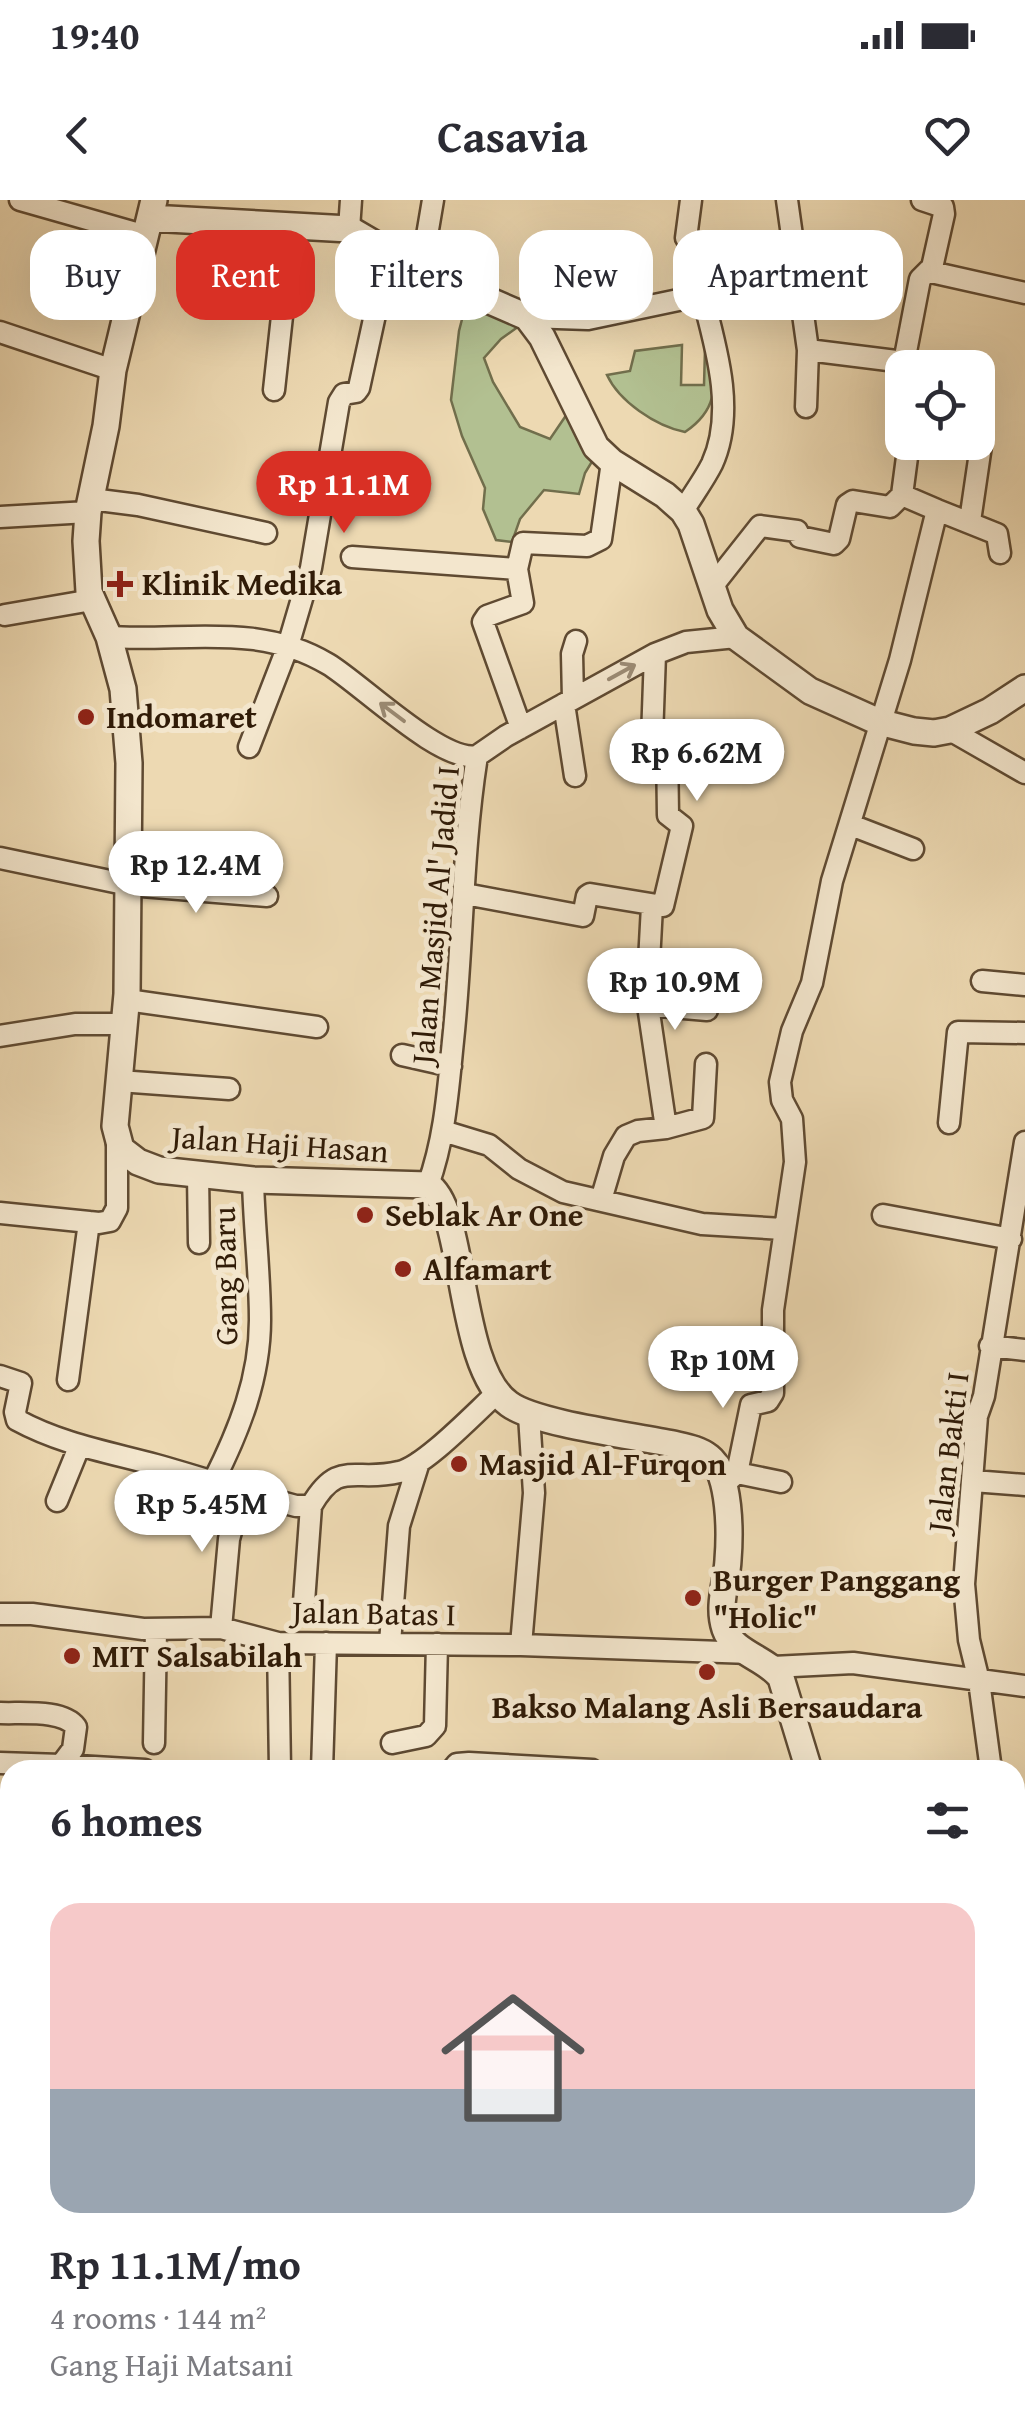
<!DOCTYPE html>
<meta charset="utf-8">
<style>
:root{--surface:#fff;--page:#f2f2f3;--text:#2b2b33;--muted:#7c7c81;--line:#e1e1e2;--accent:#d93025}
body{margin:0;font-family:"Gentium Book Plus",serif;background:var(--page);color:var(--text);height:100vh;display:flex;flex-direction:column;font-size:38px;white-space:nowrap}
*{box-sizing:border-box;margin:0}
p{font-size:32px;color:var(--muted)}
.icon{flex:none;width:55px;height:55px;fill:none;stroke:currentColor;stroke-width:2;stroke-linecap:round;stroke-linejoin:round}
.map{position:relative;flex:1;overflow:hidden}
.panel{position:absolute;left:0px;top:1560px;width:1025px;height:672px;display:flex;flex-direction:column;background:var(--surface);border-radius:30px 30px 0 0;box-shadow:0 10px 40px #0002}
.panel>*{flex:none}
.guide{position:absolute;left:30px;top:30px;width:965px;height:90px;display:flex;gap:20px}
.controls{position:absolute;left:885px;top:150px;display:grid;gap:20px}
.controls a{display:grid;place-items:center;width:110px;height:110px;border-radius:20px;background:var(--surface);box-shadow:0 10px 40px #0002;font-size:50px}
.price{position:absolute;translate:-50% -85px;padding:0 22px;border-radius:35px;background:#fff;color:#222;font-size:32px;line-height:65px;filter:drop-shadow(0 2px 5px #0008)}
.price::after{content:'';position:absolute;left:50%;top:60px;width:30px;height:22px;margin-left:-15px;background:inherit;clip-path:polygon(0 0,100% 0,50% 100%)}
.price.on{background:var(--accent);color:#fff}
ul{padding:0;list-style:none}
li{display:grid;align-content:center;gap:20px;height:530px;padding:0 50px}
li+li{border-top:2px solid var(--line)}
li span{display:grid;place-items:center;height:310px;border-radius:30px;color:#555}
li>.icon{margin-inline-start:auto}
span .icon{width:180px;height:180px;fill:#fffc;stroke-width:1}
li b{font-size:42px}
h2{display:flex;justify-content:space-between;align-items:center;height:120px;padding:0 50px;font-size:42px}
.pill{padding:0 35px;border-radius:30px;background:var(--surface);box-shadow:0 10px 40px #0002;font-size:35px;line-height:90px}
.pill.on{background:var(--accent);color:#fff}
.status{display:flex;justify-content:space-between;align-items:center;height:70px;padding:0 50px;background:var(--surface);direction:ltr}
.status svg{height:28px;fill:currentColor}
header{display:flex;justify-content:space-between;align-items:center;height:130px;padding:0 50px;background:var(--surface);font-size:45px;font-weight:700}
.map>svg:first-child{display:block}
</style>
<div class="status"><b>19:40</b><svg viewBox="0 0 49 12"><path d="M0 12V9h3v3zM5 12V6h3v6zM10 12V3h3v9zM15 12V0h3v12zM26 1h20v11H26zM47 4h2v5h-2z"/></svg></div>
<header><svg class="icon" aria-label="back" viewBox="0 0 24 24"><path d="M15 5l-7 7 7 7"/></svg>Casavia<svg class="icon" aria-label="heart" viewBox="0 0 24 24"><path d="M12 20l-8-8c-3-5 5-10 8-4 3-6 11-1 8 4z"/></svg></header>
<div class="map">
<svg width="1025" height="2231" viewBox="0 0 1025 2231">
<rect width="100%" height="100%" fill="#edd9b2"/>
<filter id="stains"><feTurbulence type="fractalNoise" baseFrequency=".002" numOctaves="4"/><feColorMatrix values="0 0 0 0 .2 0 0 0 0 .09 0 0 0 0 .02 0 0 0 .5 -.17"/></filter>
<radialGradient id="worn" r=".72"><stop offset=".6" stop-color="#630" stop-opacity="0"/><stop offset="1" stop-color="#630" stop-opacity=".3"/></radialGradient>
<path fill="#b2c091" stroke="#716e4c" stroke-width="2.5" d="M468 96 522 124 501 139 484 158 493 182 520 227 550 239 567 214 596 255 585 273 579 294 544 290 520 319 512 342 496 340 483 309 485 288 462 236 451 200 459 131Z
M682 145 681 185H704L705 149 712 148C715 186 719 209 685 232 655 226 619 201 607 175L630 171 635 151Z"/>
<g fill="none" stroke-linecap="round" stroke-linejoin="round">
<g stroke="#5f4a32" stroke-width="25">
<path id="minor" d="M20 0 143 35
M787 0 808 150 904 162 911 168
M922 0 943 7 944 14 931 72 1025 93
M349 29 351 0
M686 38 691 0
M421 71 433 0
M527 117 588 119 797 75
M0 132 113 170
M904 162 920 79 929 70
M274 190 292 24
M806 207 808 150
M91 299 138 305 266 333
M937 310 997 334 1000 353
M683 311C692 296 704 280 712 264 736 212 716 147 702 94
M0 317 88 312
M970 321 982 239 978 230
M352 357 517 369
M711 388 760 326 797 331 800 337 834 344 839 339 847 305 853 301 890 307 902 295
M5 415 92 400
M109 437C184 442 258 422 328 464 360 483 441 563 477 556
M573 499 572 454 576 441
M564 504 575 576
M521 528 483 422 487 416 523 403 517 369 523 343 587 346 601 339 612 262
M950 530 1025 573
M249 547 288 446 311 368 339 202 344 194 356 192 359 188 388 55
M851 625 913 649
M0 658 129 685 267 696
M465 694 583 716 587 696 590 694 663 706 682 626 668 615 667 545 652 538 655 454
M652 706 647 799 666 928
M982 781 1025 785
M127 800 317 827
M648 805 707 810
M0 836 75 824H125
M402 855 451 866
M119 881 229 889
M949 923 958 832 1025 833
M443 931 489 945 519 969 563 992 702 1024 783 1029
M198 974 199 1043
M428 985C445 938 448 890 453 841 463 746 462 650 477 556L506 536 655 454 686 442 736 437
M601 1000 614 956 626 936 638 931 666 928 703 918 706 864
M0 1013 99 1023 110 1021 117 1008V943
M883 1015 1011 1039
M990 1146 1025 1150
M0 1176 21 1183 15 1212 17 1220C61 1244 108 1252 156 1265 203 1278 249 1294 296 1306H311C339 1258 354 1283 399 1272 424 1267 476 1212 497 1193
M68 1180 89 1022
M737 1273 781 1282
M973 1281 1025 1285
M213 1282C239 1231 260 1178 260 1120 260 1073 254 1027 253 980
M724 1284 737 1273 751 1205 768 1201 773 1193V1110L795 962 792 919 782 900 780 882 792 831 812 783 832 681 900 460 937 310 902 295 909 242
M57 1301 79 1247
M304 1402 311 1306
M0 1414H32L143 1429 221 1428 278 1443 521 1445 751 1453
M221 1428 229 1339 242 1292
M278 1443 280 1570
M390 1443 399 1326 419 1262
M521 1445 534 1293 529 1215
M773 1467 853 1463 1025 1486
M0 1513C21 1514 63 1509 76 1527L73 1549 61 1565 0 1563
M154 1543 156 1429
M392 1543 426 1536 435 1526 437 1444
M61 1565 145 1570
M322 1570 326 1443
M452 1570 457 1564 469 1563 592 1570
M991 1570 979 1481 969 1440 964 1384 977 1216 984 1196 1025 942
M0 1625 10 1669
M0 1719 10 1718
M0 1864H10
M1015 1905H1025
M1015 2041 1025 2039
M6 2077 10 1962
M0 2179H10
M70 2222 75 2231"/>
</g>
<g stroke="#5f4a32" stroke-width="30">
<path id="tertiary" d="M154 0 113 170 106 226 88 312 86 341 89 392 109 437 123 489 129 563 127 794 115 926 121 949 138 962 159 970 253 980 428 985C467 1010 456 1166 509 1204 536 1224 636 1236 673 1244 686 1247 699 1249 709 1257 731 1274 730 1335 728 1360 727 1383 717 1405 725 1429 733 1453 767 1458 781 1478L809 1570
M150 18 349 29 421 71 527 117 542 137 596 247 612 262 665 295 683 311 691 324 720 410 736 437 810 491 879 522 914 531 934 533 950 530 990 511 1025 488
M1015 1817 1025 1803
M1015 2118 1019 2231
M889 2222 890 2231"/>
</g>
<use href="#minor" stroke="#f3e6cd" stroke-width="20"/>
<use href="#tertiary" stroke="#f3e6cd" stroke-width="25"/>
</g>
<defs><path id="oneway-shaft" d="M-6 0H5M1.5-3L5.5 0L1.5 3" fill="none" stroke-width="1.6" stroke-linecap="round" stroke-linejoin="round" transform="scale(2.5)"/></defs>
<g stroke="#9b8b74">
<use href="#oneway-shaft" transform="translate(622 472) rotate(-29)"/>
<use href="#oneway-shaft" transform="translate(392 512) rotate(-143)"/>
</g>
<g fill="#8f2418" stroke="#f3e6cd" stroke-width="4">
<path d="M115 369h10v10h10v10h-10v10h-10v-10h-10v-10h10z"/>
<circle cx="86" cy="517" r="10"/>
<circle cx="365" cy="1015" r="10"/>
<circle cx="403" cy="1069" r="10"/>
<circle cx="459" cy="1264" r="10"/>
<circle cx="693" cy="1398" r="10"/>
<circle cx="72" cy="1456" r="10"/>
<circle cx="707" cy="1472" r="10"/>
</g>
<g text-anchor="middle" stroke-width="10" stroke-linejoin="round" paint-order="stroke">
<g font-size="32" font-weight="bold" fill="#301b07" stroke="#f3e6cd" text-anchor="start">
<text x="142" y="395">Klinik Medika</text>
<text x="106" y="528">Indomaret</text>
<text x="385" y="1026">Seblak Ar One</text>
<text x="423" y="1080">Alfamart</text>
<text x="479" y="1275">Masjid Al-Furqon</text>
<text x="713" y="1391">Burger Panggang<tspan x="713" dy="37">"Holic"</tspan></text>
<text x="92" y="1467">MIT Salsabilah</text>
<text x="707" y="1518" text-anchor="middle">Bakso Malang Asli Bersaudara</text>
</g>
<g font-size="32" fill="#301b07" stroke="#f3e6cd">
<text transform="translate(435 715) rotate(-85)" y="11">Jalan Masjid Al' Jadid I</text>
<text transform="translate(280 944) rotate(4)" y="11">Jalan Haji Hasan</text>
<text transform="translate(225 1076) rotate(-91)" y="11">Gang Baru</text>
<text transform="translate(948 1252) rotate(-83)" y="11">Jalan Bakti I</text>
<text transform="translate(374 1413) rotate(1)" y="11">Jalan Batas I</text>
</g>
</g>
<rect width="100%" height="100%" filter="url(#stains)"/>
<rect width="100%" height="100%" fill="url(#worn)"/>
</svg>
<div class="controls">
<a><svg class="icon" aria-label="locate" viewBox="0 0 24 24"><circle cx="12" cy="12" r="6"/><path d="M12 2v4M12 18v4M2 12h4M18 12h4"/></svg></a>
</div>
<b class="price on" style="left:344px;top:336px">Rp 11.1M</b>
<b class="price" style="left:697px;top:604px">Rp 6.62M</b>
<b class="price" style="left:196px;top:716px">Rp 12.4M</b>
<b class="price" style="left:675px;top:833px">Rp 10.9M</b>
<b class="price" style="left:723px;top:1211px">Rp 10M</b>
<b class="price" style="left:202px;top:1355px">Rp 5.45M</b>
<div class="guide">
<a class="pill">Buy</a>
<a class="pill on">Rent</a>
<a class="pill">Filters</a>
<a class="pill">New</a>
<a class="pill">Apartment</a>
</div>
<section class="panel">
<h2>6 homes<svg class="icon" aria-label="filters" viewBox="0 0 24 24"><path d="M4 7h16M4 17h16"/><circle cx="9" cy="7" r="2"/><circle cx="15" cy="17" r="2"/></svg></h2>
<ul>
<li><span style="background:linear-gradient(#f6c9c9 60%,#9aa5b1 0)"><svg class="icon" aria-label="home" viewBox="0 0 24 24"><path d="M3 11l9-7 9 7M6 9v11h12V9"/></svg></span><div><b>Rp 11.1M/mo</b><p>4 rooms · 144 m²</p><p>Gang Haji Matsani</p></div></li>
</ul>
</section>
</div>
